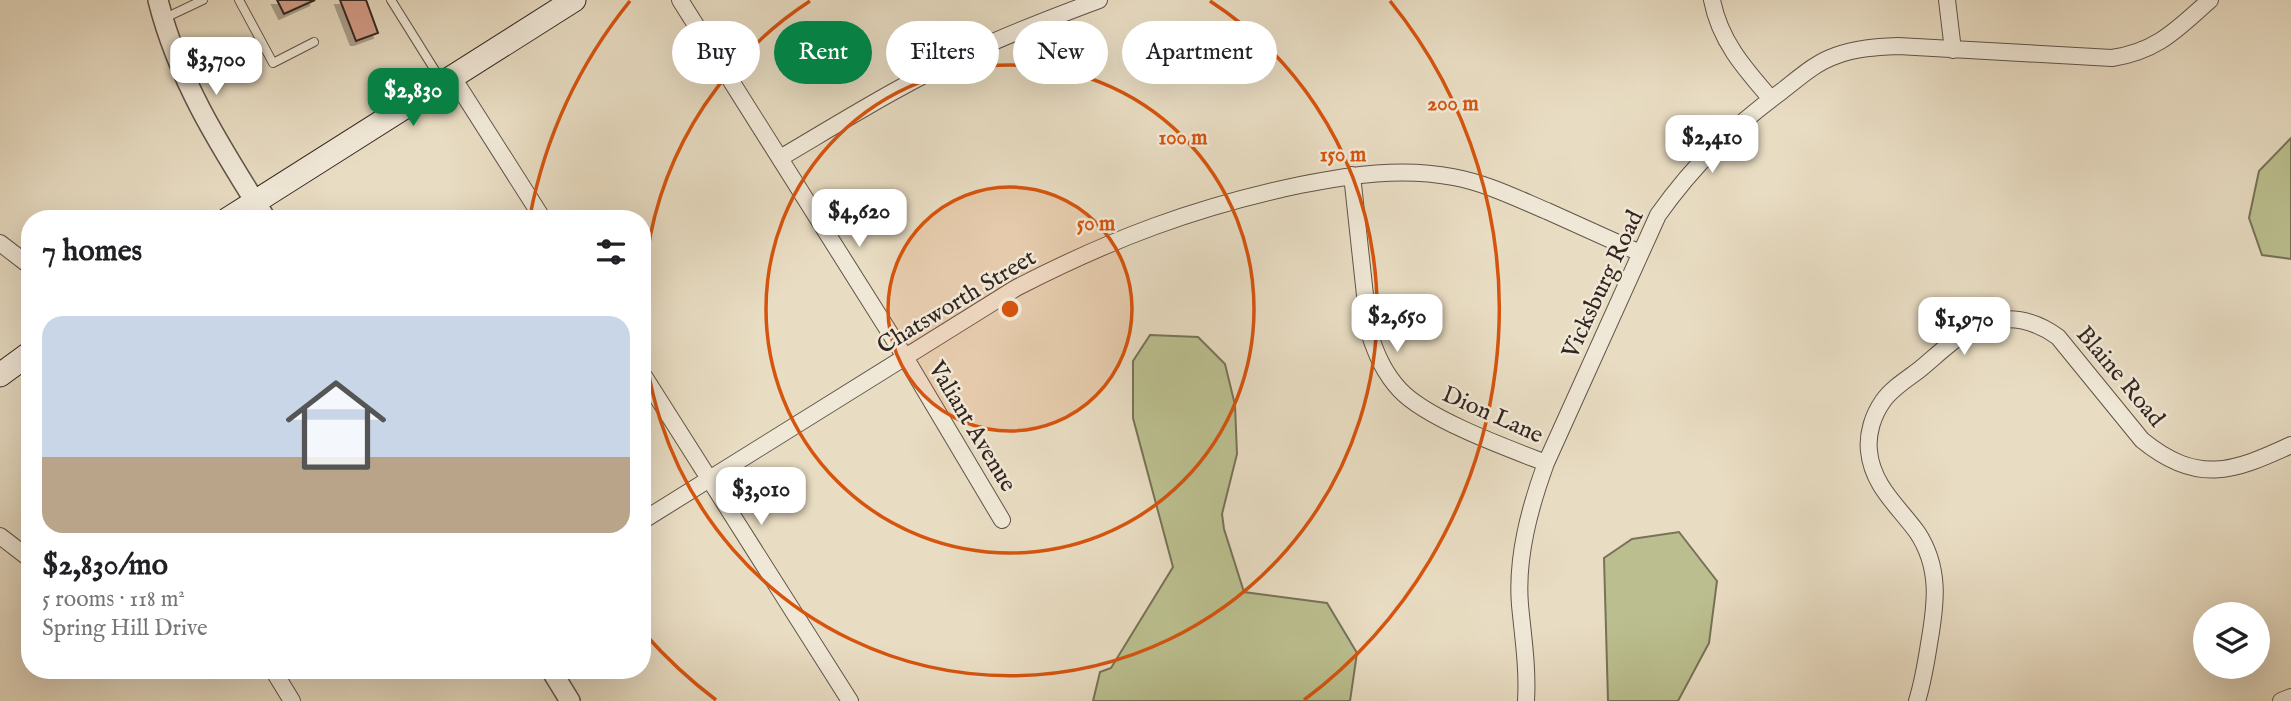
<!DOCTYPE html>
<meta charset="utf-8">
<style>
:root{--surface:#fff;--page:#f6f6f6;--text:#202124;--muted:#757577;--line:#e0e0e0;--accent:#0b8043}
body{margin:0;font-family:"IM FELL English",serif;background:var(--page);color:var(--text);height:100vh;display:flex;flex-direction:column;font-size:26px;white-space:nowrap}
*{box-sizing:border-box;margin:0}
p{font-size:23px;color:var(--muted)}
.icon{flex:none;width:38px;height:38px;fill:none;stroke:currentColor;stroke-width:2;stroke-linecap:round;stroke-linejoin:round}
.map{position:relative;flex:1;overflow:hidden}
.panel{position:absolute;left:21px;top:210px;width:630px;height:469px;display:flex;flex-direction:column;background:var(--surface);border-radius:28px;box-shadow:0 7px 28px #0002}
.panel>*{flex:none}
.banner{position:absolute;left:672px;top:21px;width:665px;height:63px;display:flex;gap:14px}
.tools{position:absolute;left:2193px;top:602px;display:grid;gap:14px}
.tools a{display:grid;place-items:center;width:77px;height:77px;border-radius:50%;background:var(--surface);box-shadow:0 7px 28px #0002;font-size:35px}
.price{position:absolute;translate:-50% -60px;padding:0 16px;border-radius:14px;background:#fff;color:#222;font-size:23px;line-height:46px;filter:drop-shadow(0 2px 4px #0008)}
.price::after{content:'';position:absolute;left:50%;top:42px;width:21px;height:16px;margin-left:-10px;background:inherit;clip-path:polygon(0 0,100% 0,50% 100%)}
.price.on{background:var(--accent);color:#fff}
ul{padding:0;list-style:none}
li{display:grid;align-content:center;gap:14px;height:371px;padding:0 21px}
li+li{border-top:2px solid var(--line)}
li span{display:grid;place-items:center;height:217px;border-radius:21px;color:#555}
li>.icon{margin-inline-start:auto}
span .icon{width:126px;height:126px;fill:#fffc;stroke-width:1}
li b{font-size:30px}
h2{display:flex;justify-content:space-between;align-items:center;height:84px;padding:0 21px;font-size:30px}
.chip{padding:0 24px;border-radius:32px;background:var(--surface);box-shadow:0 7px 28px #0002;font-size:24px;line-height:63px}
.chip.on{background:var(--accent);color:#fff}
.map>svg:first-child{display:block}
</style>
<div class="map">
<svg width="2291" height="701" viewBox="0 0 2291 701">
<defs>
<filter id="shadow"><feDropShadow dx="-5" dy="5" stdDeviation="0" flood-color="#0004"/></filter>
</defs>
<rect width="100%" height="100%" fill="#e8dcc2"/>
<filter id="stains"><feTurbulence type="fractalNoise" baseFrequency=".00286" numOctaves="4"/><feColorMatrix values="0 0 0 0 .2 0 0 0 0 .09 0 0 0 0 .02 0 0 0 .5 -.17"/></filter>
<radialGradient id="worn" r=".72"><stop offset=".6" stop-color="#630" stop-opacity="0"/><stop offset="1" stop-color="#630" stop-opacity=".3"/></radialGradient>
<path fill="#bbbf8f" stroke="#777258" stroke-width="2" d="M2291 138V259L2262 255 2249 218 2259 171Z
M1150 335 1198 337 1225 364 1235 405 1237 454 1222 514 1224 529 1244 592 1327 603 1357 653 1350 701H1093L1100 672 1111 668 1173 567 1133 418V361Z
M1679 532 1717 581 1709 643 1678 701H1608L1604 558 1632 539Z"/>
<path fill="#d59e88" stroke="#332621" stroke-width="2" filter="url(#shadow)" d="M277 0H315L284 14Z
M340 0H366L378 33 356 41Z"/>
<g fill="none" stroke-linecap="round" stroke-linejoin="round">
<g stroke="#605449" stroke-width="10">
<path id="service" d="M239 0 273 63 314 42
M391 0 441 80
M165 18 203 0"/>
</g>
<g stroke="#605449" stroke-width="18">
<path id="minor" d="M680 0 905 357 1002 520
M1712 0C1720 41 1744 68 1771 99
M1947 0 1953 50
M452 76 543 219
M780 158C843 121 905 82 971 52 1013 32 1056 16 1099 0
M1352 175 1369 332C1376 354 1384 373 1400 390 1427 419 1507 448 1546 463
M0 243 30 266
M642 373 850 701
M642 521 1016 288C1111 239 1195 207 1300 185 1351 175 1401 167 1453 177 1486 183 1516 198 1547 211 1578 225 1609 239 1640 253
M0 536 30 559
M273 670 292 701
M1526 701C1528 668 1523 637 1520 605 1516 557 1530 507 1546 463L1658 215C1695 163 1731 129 1782 91 1799 78 1815 63 1835 56 1856 48 1876 47 1898 46L2112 58C2158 51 2177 29 2210 0
M1917 701C1923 682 1926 663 1929 644 1936 604 1941 568 1917 532 1898 506 1872 485 1869 451 1867 434 1873 415 1883 401 1891 389 1907 379 1919 370 1935 357 1951 341 1969 330 1978 325 1988 321 1999 320 2021 317 2040 324 2058 337L2142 440C2197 485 2233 472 2291 445
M2281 701 2291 697"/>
</g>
<g stroke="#605449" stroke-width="22">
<path id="tertiary" d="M158 0C178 81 222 149 266 219
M551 670 570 701"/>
</g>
<g stroke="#332621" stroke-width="25">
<path id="secondary" d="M228 219 574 0
M0 375 30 353"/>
</g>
<use href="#service" stroke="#f0e8d7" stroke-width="8"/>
<use href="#minor" stroke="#f0e8d7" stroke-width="16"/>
<use href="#tertiary" stroke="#f0e8d7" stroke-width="19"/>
<use href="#secondary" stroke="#f0e8d7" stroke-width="23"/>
</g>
<circle cx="1010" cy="309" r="122" fill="#d6540e" fill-opacity=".12"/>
<g fill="none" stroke="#d6540e" stroke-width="3.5">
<circle cx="1010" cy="309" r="122"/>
<circle cx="1010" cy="309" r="244"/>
<path d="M1210 1A367 367 0 1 1 810 1"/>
<path d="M716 700A489 489 0 0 1 644 633M530 216A489 489 0 0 1 630 1M1390 1A489 489 0 0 1 1304 700"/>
</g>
<g text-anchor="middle" stroke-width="5" stroke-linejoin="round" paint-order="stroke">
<g font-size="24" fill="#332621" stroke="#f0e8d7">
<text transform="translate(1602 284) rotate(-65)" y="8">Vicksburg Road</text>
<text transform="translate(956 301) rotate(-31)" y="8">Chatsworth Street</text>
<text transform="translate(2121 376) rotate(50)" y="8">Blaine Road</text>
<text transform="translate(1493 414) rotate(24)" y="8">Dion Lane</text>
<text transform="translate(973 426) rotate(59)" y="8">Valiant Avenue</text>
</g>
</g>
<circle cx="1010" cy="309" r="10" fill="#d6540e" stroke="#f0e8d7" stroke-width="3.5"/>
<g font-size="21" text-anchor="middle" font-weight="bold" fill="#d6540e" stroke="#f0e8d7" stroke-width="5" stroke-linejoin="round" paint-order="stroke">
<text x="1453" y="110">200 m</text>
<text x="1183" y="144">100 m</text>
<text x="1343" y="161">150 m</text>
<text x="1096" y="230">50 m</text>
</g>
<rect width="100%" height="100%" filter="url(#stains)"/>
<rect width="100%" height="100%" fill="url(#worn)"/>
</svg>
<div class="tools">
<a><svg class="icon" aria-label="layers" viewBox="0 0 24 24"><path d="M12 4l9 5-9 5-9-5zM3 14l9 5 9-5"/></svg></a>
</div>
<b class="price" style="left:216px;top:97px">$3,700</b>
<b class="price on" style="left:413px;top:128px">$2,830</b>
<b class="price" style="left:1712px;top:175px">$2,410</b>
<b class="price" style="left:859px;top:249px">$4,620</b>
<b class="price" style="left:1397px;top:354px">$2,650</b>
<b class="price" style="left:1964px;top:357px">$1,970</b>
<b class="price" style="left:761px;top:527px">$3,010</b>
<div class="banner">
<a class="chip">Buy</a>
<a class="chip on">Rent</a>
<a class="chip">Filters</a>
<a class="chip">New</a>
<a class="chip">Apartment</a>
</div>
<section class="panel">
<h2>7 homes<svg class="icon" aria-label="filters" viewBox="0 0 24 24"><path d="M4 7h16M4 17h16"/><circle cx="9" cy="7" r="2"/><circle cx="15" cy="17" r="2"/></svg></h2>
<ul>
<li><span style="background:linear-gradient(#c9d6e8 65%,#b9a48a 0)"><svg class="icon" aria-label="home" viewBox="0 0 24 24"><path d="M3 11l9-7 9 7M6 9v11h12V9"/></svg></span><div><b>$2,830/mo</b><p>5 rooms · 118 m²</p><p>Spring Hill Drive</p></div></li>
</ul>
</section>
</div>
